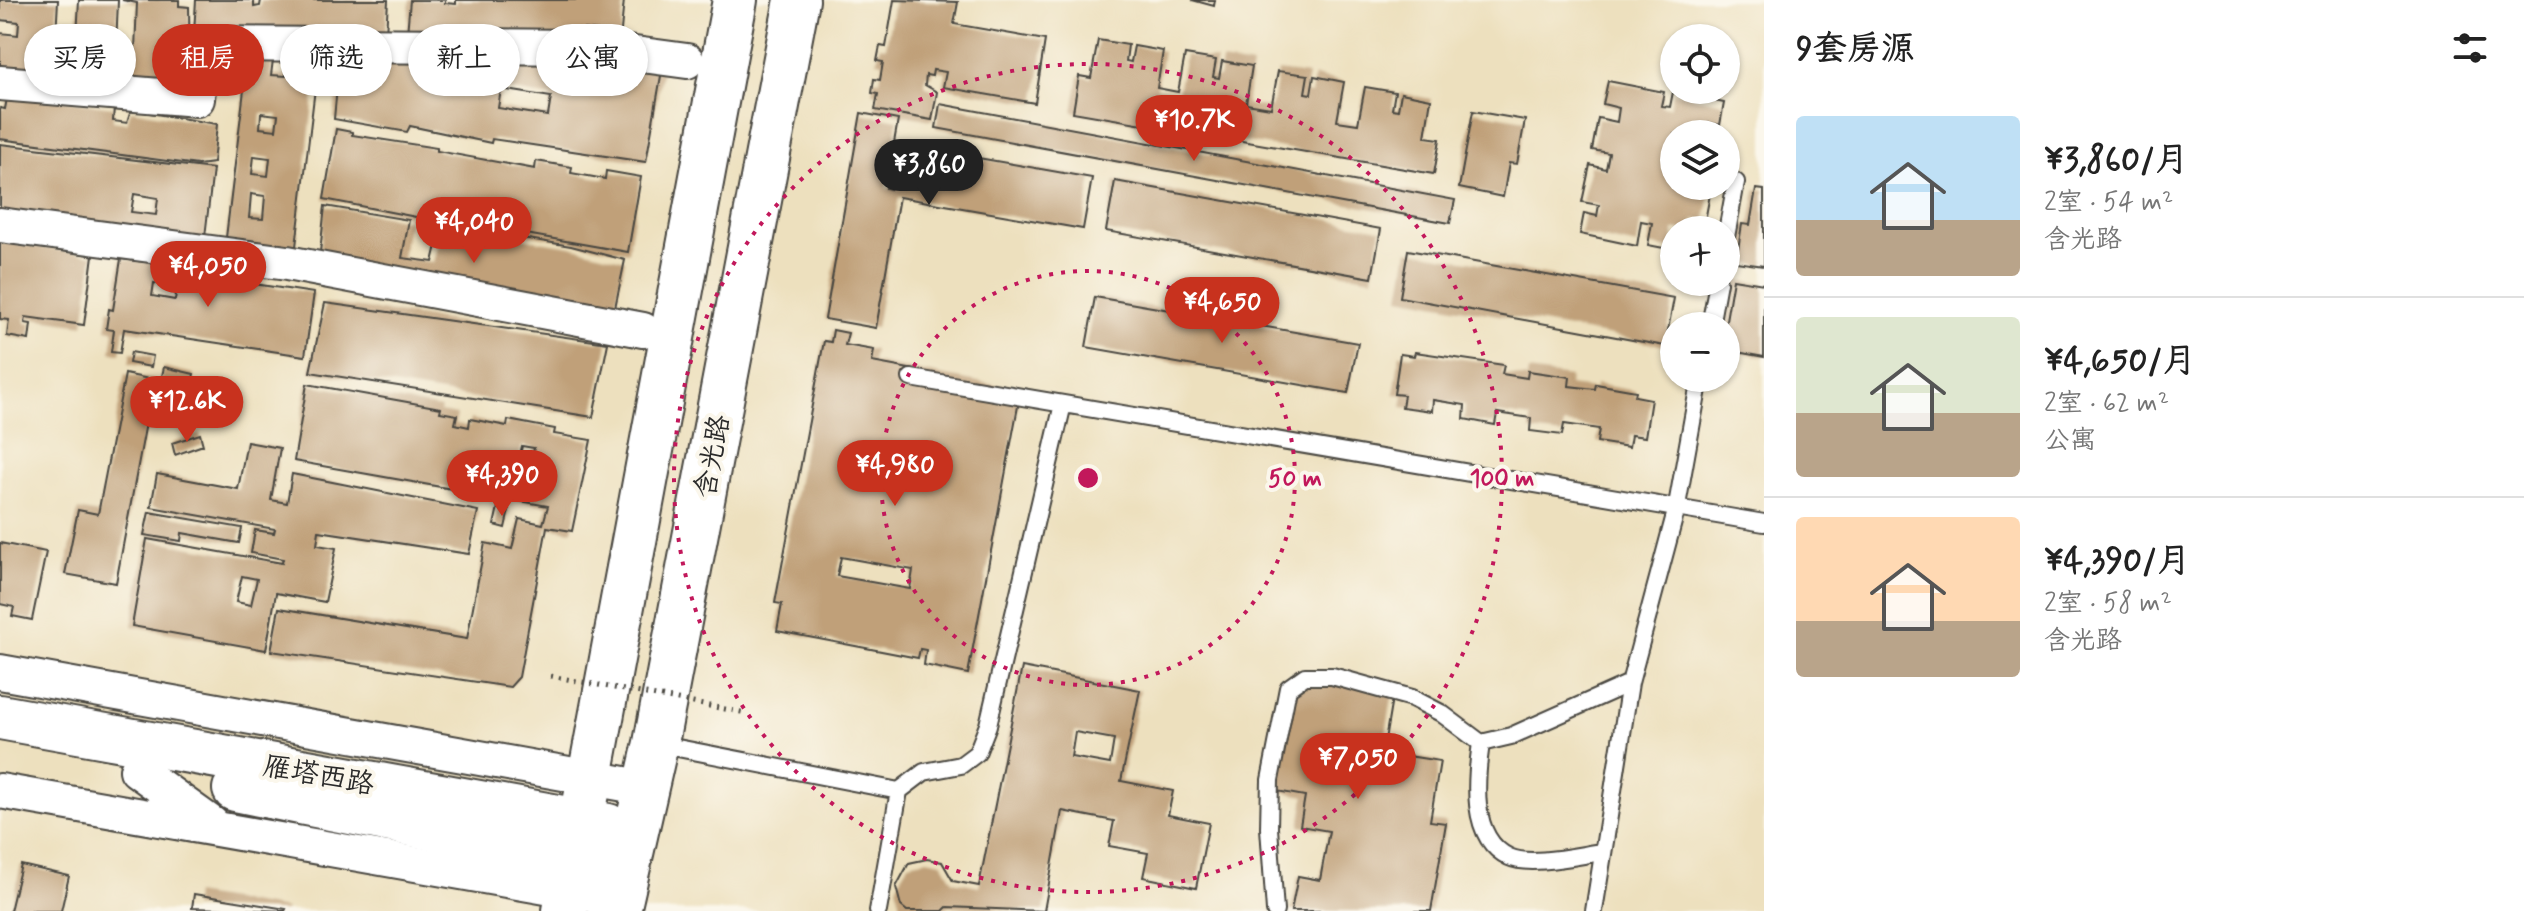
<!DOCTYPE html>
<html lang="zh">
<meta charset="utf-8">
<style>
:root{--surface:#fff;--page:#f6f6f6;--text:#222;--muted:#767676;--line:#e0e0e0;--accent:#c8321e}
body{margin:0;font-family:Mynerve,"LXGW WenKai TC",sans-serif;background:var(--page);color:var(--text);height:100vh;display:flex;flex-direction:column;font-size:30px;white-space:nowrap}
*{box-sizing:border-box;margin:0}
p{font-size:26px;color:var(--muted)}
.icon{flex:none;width:44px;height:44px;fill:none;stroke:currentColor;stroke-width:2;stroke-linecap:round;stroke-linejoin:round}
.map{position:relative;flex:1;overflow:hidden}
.details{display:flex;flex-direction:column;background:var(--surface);width:760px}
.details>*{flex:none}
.banner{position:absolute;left:24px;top:24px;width:760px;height:72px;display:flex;gap:16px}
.controls{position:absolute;left:1660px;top:24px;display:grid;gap:16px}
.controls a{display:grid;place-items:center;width:80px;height:80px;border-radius:50%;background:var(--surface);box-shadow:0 2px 6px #0004;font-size:40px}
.price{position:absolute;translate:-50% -68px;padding:0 18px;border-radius:28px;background:var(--accent);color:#fff;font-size:26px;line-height:52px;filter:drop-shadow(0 2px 4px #0008)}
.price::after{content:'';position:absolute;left:50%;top:48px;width:24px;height:18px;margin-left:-12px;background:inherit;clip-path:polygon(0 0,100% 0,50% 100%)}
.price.current{background:#222;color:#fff}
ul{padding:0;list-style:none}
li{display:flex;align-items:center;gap:24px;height:200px;padding:0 32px}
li+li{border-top:2px solid var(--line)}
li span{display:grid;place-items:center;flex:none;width:224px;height:160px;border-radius:8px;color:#555}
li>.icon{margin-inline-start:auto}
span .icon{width:96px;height:96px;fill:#fffc;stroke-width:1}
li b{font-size:34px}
h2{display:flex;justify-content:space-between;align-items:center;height:96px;padding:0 32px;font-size:34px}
.pill{padding:0 28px;border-radius:36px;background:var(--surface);box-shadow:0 2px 6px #0004;font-size:28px;line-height:72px}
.pill.current{background:var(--accent);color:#fff}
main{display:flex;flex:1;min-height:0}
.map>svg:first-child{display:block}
</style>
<main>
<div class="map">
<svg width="1764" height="911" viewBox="0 0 1764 911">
<rect width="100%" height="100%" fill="#fbf7ec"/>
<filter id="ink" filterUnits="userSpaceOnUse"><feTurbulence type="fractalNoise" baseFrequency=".0125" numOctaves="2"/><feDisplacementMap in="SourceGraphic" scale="16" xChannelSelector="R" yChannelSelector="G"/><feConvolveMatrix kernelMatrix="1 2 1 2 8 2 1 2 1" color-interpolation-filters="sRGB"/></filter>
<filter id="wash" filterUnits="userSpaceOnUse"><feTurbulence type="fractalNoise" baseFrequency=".006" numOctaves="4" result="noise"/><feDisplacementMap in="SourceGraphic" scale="32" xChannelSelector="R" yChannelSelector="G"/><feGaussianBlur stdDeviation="1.8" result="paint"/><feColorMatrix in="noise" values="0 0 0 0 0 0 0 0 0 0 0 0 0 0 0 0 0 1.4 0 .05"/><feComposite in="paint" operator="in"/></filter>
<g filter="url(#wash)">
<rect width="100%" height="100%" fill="#ede0be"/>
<g id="blocks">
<path fill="#c0a079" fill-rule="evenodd" d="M0 0H58L56 37 77 38 79 0H118L116 49 135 50 137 3 122 0H179V6L189 7 190 85 95 75 92 72 0 71V33L18 35 19 22 0 20Z
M196 0H254V7L260 6 261 0H388L386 34 194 33Z
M410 0H445V3L456 4V0H624L620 40 407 34Z
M894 0 958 2 954 24 1045 40 1035 103 943 87 946 72 933 70 932 76 926 75 925 85 937 92 932 120 875 110 878 94 872 93 874 79 880 80 883 62 877 61 880 46 886 47Z
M1192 0H1215L1214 6Z
M1098 40 1128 45 1126 61 1131 62 1134 46 1163 51 1157 88 1178 92 1185 55 1216 60 1213 77 1219 78 1222 61 1252 66 1246 104 1271 108 1278 71 1308 75 1305 93 1311 94 1314 76 1344 82 1337 121 1358 124 1365 87 1395 92 1392 109 1398 110 1401 93 1431 99 1425 137 1440 139 1434 174 1073 112 1079 76 1091 78Z
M249 49 274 52 271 75 286 76 289 51 319 55 294 263 224 254ZM261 113 278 115 276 130 260 128ZM254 156 270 158 268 176 252 174ZM251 194 265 196 263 219 249 218Z
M340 54 441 56 488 65 490 58 573 64 574 60 662 70 646 162 492 139 491 143 410 126 407 132 334 119ZM501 89 551 97 548 116 498 108Z
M1608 81 1664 92 1661 106 1670 107 1673 92 1724 103 1720 125 1709 123 1706 134H1674V186L1711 189 1705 221 1694 219 1691 230H1674V250L1648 245 1652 223 1641 221 1637 246 1580 234 1584 213 1597 216 1599 205 1582 202 1590 165 1606 169 1609 153 1592 150 1598 118 1617 122 1619 108 1603 104Z
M8 93 114 107 113 121 127 123 131 110 217 124 213 163 198 165 0 139V108L5 109Z
M940 104 1455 200 1450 223 936 128Z
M1473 111 1525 120 1517 164 1509 163 1503 197 1459 188Z
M861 113 898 120 886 188 890 189 898 144 1092 178 1083 229 899 197 876 328 825 319Z
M336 129 352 132V135L437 148V151L535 169 536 161 572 167 571 173 605 179 606 171 641 177 628 252 458 222 457 225 324 199Z
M0 144 213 169 204 245 0 221ZM134 194 158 198 156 215 131 212Z
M1115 181 1381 229 1372 278 1106 231Z
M1756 189 1764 190V266L1736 262 1742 224 1750 225Z
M325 206 409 220 402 258 433 262 442 225 571 246 625 260 612 322 318 271Z
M0 242 93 255 84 325 26 317 25 323 31 324 29 340 7 336 9 320 0 319Z
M1408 250 1674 298 1665 346 1400 297Z
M121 259 202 269 201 276 314 293 305 356 124 329 120 353 111 352 114 330 106 329 109 309 113 310ZM154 283 177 287 175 300 152 296Z
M1733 279 1764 284V357L1726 350 1725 326Z
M1095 297 1358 343 1348 393 1086 347Z
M325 303 608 343 593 417 310 372Z
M833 330 848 333 845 345 874 350 872 362 1021 390 968 674 924 665 926 650 920 649 918 658 777 631 782 604 775 603 824 341 831 342ZM841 557 913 570 910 589 837 576Z
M131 352 153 356 151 367 129 363Z
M1415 352 1504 365 1502 374 1527 378 1528 371 1570 377 1569 386 1595 389 1596 384 1636 391 1635 396 1651 399 1645 437 1631 435 1629 447 1597 442 1599 429 1564 424 1562 435 1530 431 1531 418 1497 413 1495 425 1464 419 1465 405 1433 400 1432 411 1402 407 1404 395 1394 394 1400 354 1414 356Z
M164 367 194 374 188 401 158 394Z
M125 374 154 380 116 583 65 574 78 510 98 514Z
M307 384 441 408 440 412 457 415 455 424 469 427 470 419 507 426 508 420 555 429 554 434 591 440 572 531 547 527 519 677 510 687 271 651 279 608 467 639 485 543 512 549 519 519 543 524 548 506 294 461ZM522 446 534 448 530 470 517 468Z
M200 434 203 445 175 455 172 443Z
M247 442 280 448 271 500 287 503 292 474 478 511 469 554 319 531 317 545 336 548 325 602 276 593 266 650 132 626 147 539 282 563 283 559 251 553 255 530 274 533 275 529 151 507 157 474 238 489ZM242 576 257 579 251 605 236 602Z
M498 507 509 510 505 528 494 525Z
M149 512 242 528 239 543 182 533 181 541 144 535Z
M0 543 46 552 32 620 12 616 14 607 0 604Z
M1022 667 1140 690 1121 781 1173 791 1168 815 1209 823 1196 888 1143 877 1148 853 1109 846 1114 821 1062 811 1044 911 947 907 943 911H907L901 906 896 887 909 863 927 859 942 862 953 881 979 886ZM1075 732 1114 739 1110 764 1071 757Z
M1291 675 1393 693 1382 758 1407 763 1408 756 1440 761 1430 821 1446 823 1431 911H1291L1298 876 1320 880 1329 831 1300 826 1305 796 1271 790Z
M21 865 69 876 61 911H10Z
M194 894 286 909 285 911 192 908Z"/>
</g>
</g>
<g filter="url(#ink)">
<use href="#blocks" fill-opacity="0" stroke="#484641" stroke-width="2"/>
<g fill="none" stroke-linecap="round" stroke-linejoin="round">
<g stroke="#484641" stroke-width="20">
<path id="service" d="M1726 237 1736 182
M1710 326 1718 282
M911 378 1764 523
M657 744 899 791
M1602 852C1579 855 1530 867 1509 857 1469 838 1476 777 1481 743L1511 736 1630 683
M878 911 899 791 924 772 961 765 977 753 988 725 1063 404
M1275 911 1269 828 1270 780 1288 688 1305 676H1332L1412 698 1441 713 1481 743
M1594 911 1630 683 1676 511 1700 378"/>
</g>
<g stroke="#484641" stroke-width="38">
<path id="minor" d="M0 83 197 99 202 44 583 47 687 61
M0 225 287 263 643 330
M0 672 647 788
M137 770 212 824
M0 791 620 900"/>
</g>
<g stroke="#484641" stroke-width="48">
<path id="secondary" d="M0 717 608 826
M235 789 603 862
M565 911 735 0
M618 911 656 743 797 0"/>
</g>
<use href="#service" stroke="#fff" stroke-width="16"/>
<use href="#minor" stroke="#fff" stroke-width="34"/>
<use href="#secondary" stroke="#fff" stroke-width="44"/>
<path stroke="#484641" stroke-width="5" stroke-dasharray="2 6" stroke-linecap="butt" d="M551 676 746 713"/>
</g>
</g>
<g fill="none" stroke="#c2185b" stroke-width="4" stroke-dasharray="4 8">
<circle cx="1088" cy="478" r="207"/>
<circle cx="1088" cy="478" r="414"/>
</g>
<g text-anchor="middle" stroke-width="8" stroke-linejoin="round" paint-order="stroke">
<g font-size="28" fill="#2b2b2b" stroke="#fbf7ec">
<text transform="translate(711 456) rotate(-79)" y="10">含光路</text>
<text transform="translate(319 774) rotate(10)" y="10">雁塔西路</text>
</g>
</g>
<circle cx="1088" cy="478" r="12" fill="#c2185b" stroke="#fbf7ec" stroke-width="4"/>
<g font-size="24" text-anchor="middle" font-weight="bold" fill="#c2185b" stroke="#fbf7ec" stroke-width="8" stroke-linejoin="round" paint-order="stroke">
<text x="1295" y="486">50 m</text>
<text x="1502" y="486">100 m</text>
</g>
</svg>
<div class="controls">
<a><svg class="icon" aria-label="locate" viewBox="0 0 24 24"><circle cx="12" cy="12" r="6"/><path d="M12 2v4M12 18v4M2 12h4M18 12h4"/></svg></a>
<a><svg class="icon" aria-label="layers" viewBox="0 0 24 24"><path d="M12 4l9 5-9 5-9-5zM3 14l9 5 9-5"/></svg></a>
<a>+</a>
<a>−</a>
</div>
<b class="price" style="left:1194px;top:163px">¥10.7K</b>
<b class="price current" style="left:929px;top:207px">¥3,860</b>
<b class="price" style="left:474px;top:265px">¥4,040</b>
<b class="price" style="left:208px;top:309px">¥4,050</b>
<b class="price" style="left:1222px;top:345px">¥4,650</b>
<b class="price" style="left:187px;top:444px">¥12.6K</b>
<b class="price" style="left:895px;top:508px">¥4,980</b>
<b class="price" style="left:502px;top:518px">¥4,390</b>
<b class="price" style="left:1358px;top:801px">¥7,050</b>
<div class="banner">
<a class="pill">买房</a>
<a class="pill current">租房</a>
<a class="pill">筛选</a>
<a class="pill">新上</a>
<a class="pill">公寓</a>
</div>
</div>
<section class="details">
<h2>9套房源<svg class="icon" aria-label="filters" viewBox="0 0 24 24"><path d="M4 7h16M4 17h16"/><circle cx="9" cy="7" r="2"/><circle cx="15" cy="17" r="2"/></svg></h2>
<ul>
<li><span style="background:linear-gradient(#bfe0f5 65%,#b9a48a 0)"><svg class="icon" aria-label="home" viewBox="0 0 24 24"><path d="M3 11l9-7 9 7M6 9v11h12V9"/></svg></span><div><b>¥3,860/月</b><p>2室 · 54 m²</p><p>含光路</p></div></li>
<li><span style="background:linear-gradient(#dfe7d0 60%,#b9a48a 0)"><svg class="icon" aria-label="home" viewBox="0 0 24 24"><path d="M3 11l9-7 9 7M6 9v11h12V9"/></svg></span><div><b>¥4,650/月</b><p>2室 · 62 m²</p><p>公寓</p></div></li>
<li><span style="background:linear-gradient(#ffd9b3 65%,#b9a48a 0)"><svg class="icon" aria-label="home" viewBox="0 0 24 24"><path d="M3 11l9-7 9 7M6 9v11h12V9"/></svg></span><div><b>¥4,390/月</b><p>2室 · 58 m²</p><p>含光路</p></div></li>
</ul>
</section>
</main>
